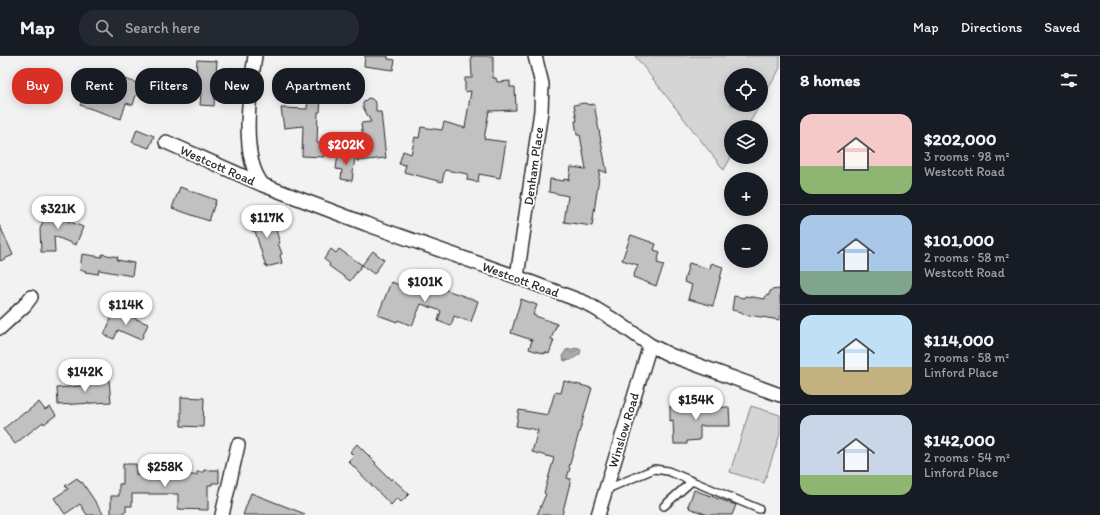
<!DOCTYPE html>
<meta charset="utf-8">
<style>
:root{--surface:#171b24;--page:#242831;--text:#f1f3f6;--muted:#9ea1a6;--line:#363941;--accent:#d93025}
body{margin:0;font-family:Itim,sans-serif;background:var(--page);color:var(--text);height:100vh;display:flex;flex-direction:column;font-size:15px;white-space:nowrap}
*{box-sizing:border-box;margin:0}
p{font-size:13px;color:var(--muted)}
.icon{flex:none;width:22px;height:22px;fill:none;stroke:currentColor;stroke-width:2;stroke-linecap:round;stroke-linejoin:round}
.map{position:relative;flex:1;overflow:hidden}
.side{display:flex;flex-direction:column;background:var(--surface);width:320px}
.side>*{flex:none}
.banner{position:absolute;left:12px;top:12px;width:380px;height:36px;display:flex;gap:8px}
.controls{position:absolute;left:724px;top:12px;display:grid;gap:8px}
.controls a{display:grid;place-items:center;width:44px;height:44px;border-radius:50%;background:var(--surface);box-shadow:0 2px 10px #0003;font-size:20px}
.price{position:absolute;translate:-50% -34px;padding:0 9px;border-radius:14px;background:#fff;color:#222;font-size:13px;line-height:26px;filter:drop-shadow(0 1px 2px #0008)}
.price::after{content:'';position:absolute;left:50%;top:24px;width:12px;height:9px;margin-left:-6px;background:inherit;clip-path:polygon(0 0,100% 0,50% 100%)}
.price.current{background:var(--accent);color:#fff}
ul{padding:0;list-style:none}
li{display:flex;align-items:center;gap:12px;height:100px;padding:0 20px}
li+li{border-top:1px solid var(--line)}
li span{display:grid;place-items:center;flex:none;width:112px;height:80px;border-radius:12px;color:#555}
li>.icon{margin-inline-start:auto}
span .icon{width:48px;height:48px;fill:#fffc;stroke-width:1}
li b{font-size:17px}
h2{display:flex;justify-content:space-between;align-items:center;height:48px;padding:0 20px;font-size:17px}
.tag{padding:0 14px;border-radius:16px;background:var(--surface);box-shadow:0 2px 10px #0003;font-size:14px;line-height:36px}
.tag.current{background:var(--accent);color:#fff}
header{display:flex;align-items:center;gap:24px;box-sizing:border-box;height:56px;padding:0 20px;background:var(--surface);border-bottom:1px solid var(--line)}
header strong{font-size:19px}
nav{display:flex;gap:22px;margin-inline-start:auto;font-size:14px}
.search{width:280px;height:36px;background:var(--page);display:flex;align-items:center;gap:10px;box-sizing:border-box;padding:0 14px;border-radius:16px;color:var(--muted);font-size:15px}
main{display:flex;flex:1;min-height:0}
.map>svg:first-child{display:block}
</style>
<header>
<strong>Map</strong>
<div class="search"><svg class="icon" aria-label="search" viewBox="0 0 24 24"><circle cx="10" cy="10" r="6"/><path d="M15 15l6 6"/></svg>Search here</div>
<nav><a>Map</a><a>Directions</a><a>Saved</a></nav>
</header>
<main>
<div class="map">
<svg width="780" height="459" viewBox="0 0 780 459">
<defs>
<pattern id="water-waves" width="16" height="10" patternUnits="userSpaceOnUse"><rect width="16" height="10" fill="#ababab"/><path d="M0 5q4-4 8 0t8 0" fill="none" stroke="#8b8b8b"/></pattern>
</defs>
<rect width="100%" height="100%" fill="#f2f2f2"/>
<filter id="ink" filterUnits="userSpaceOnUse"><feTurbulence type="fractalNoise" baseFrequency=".025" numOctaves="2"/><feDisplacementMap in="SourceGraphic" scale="8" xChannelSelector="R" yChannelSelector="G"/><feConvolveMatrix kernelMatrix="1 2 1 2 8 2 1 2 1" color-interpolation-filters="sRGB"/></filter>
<g filter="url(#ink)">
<path fill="#d5d5d5" stroke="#808080" d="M635 0H780V12L761 46V19H731V49H760L747 71H731V101L724 114Z
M751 350 780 359V378L764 427 730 416Z"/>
<path fill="url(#water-waves)" stroke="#787878" d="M578 292 581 294 580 298 571 304 564 305 563 299 566 294Z"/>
<path fill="#c1c1c1" stroke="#2b2b2b" d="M365 0H388V3L395 4 393 14 364 10Z
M471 0H493V22H496L497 26 510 25V31H515L516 54 489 55 484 83 506 86 500 122 479 118 478 126 467 124 468 118 445 114 442 126 404 116 406 109 399 108 403 95 411 98 415 81 419 82 421 71 442 74 444 66 465 72 471 35 465 36V22H472Z
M197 4 217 5 214 50 200 49 201 37 199 36 200 22 196 21Z
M125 23 146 30V24H161V35L167 37V39H136L133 49 126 47 121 63 80 49 84 38 86 39 90 28 120 39Z
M308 40 321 41 320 56H318L317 87 324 88V101L302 100 303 70 284 72 281 52 307 53Z
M368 42 372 43 376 47V56H381L386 102 357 105 354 84 363 83 361 67 371 66 363 51V47Z
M584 47 590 49 594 48 607 117 600 114 592 170 564 166 568 140 549 136 550 123 564 125V123L569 124 571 111 586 113 580 79H577L575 65H577L574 49Z
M137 73 154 80 149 92 132 86Z
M338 98 355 100 352 125 341 123 342 114 336 113Z
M180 131 216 144 209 165 172 152Z
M50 149 61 154 60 156 65 158 63 163 83 171 76 189 54 180 55 196H41L40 173Z
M266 156 270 169 274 168 280 187H278L282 198 280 199 282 207 266 211 255 175 253 176 248 162Z
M0 170 13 199 0 205Z
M631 179 656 188 654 194 660 196 657 207 664 209 656 230 633 221 638 209 622 204Z
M331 193 336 197 339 193 362 209 350 225 329 210 330 208 324 203Z
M373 195 384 204 374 218 362 209Z
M82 198 102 201V198L118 201 117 204 134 207 132 220 99 214 98 218 85 216 86 215 80 214Z
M689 207 710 213 711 207 723 211 713 250 688 243 692 229 684 226Z
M413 220 427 225 426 227 478 245 471 266 454 260 451 270 438 265 441 255 421 248 412 270 398 264 397 266 378 259 391 226 408 232Z
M780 233V264L742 258V256L732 254 734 240 744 242 745 240 765 243 766 239 768 240 771 234Z
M521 243 537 249 533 259 557 268 551 283 554 284 549 298 545 296V298L529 293 532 284 511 277Z
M115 254 148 268 141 284 118 274 114 283 104 279Z
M81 323H98V325L109 324 111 346 58 349 57 332 81 330Z
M564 325 592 332 569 411 570 412 567 422 571 423 562 459H537L546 438 544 437 554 402 532 396 538 374 516 370 519 354 548 359 555 336 561 337Z
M181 341 204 342 203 371 181 370Z
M39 346 45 354 50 351 56 359 44 368 43 366 15 388 3 373 24 356 25 357Z
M697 349 698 352 729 351 730 370H700V384L687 385V388H674L673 364 670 365V350Z
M357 388 376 407 375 408 391 424 392 422 409 438 401 446 397 442 391 449 348 405 354 400 350 396Z
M123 408H136V419H197V416H204V414H219V427H212V429H208V454L178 453V438H132V450H126V456H123V458H111V440H119V428H123Z
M77 422 81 427 82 426 104 459H87L80 448 65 458 54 442 68 433 65 430Z
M694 434 736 449 732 459H708L689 452 690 450H688Z
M251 437 305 458 304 459H243Z"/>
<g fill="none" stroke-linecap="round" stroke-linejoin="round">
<g stroke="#2b2b2b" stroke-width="10">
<path id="lane" d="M605 434 654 413 668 415 759 453
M664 450 692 425"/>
</g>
<g stroke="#2b2b2b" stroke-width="16">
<path id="street" d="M255 0C250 34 239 101 263 129
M166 86 263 129 366 168 517 221 586 247 619 267 650 289 670 299 780 339
M517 221 541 55 542 28 535 0
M0 272 25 249 31 241
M222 459 238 389
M598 459 650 289"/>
</g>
<use href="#lane" stroke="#fff" stroke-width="7"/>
<use href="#street" stroke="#fff" stroke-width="13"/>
</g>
</g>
<g text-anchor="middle" stroke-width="3.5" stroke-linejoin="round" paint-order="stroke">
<g font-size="13" fill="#2b2b2b" stroke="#fff">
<text transform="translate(218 109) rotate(24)" y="5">Westcott Road</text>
<text transform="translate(533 110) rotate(-82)" y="5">Denham Place</text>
<text transform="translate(521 223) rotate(20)" y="5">Westcott Road</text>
<text transform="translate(623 374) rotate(-73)" y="5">Winslow Road</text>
</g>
</g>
</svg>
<div class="controls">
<a><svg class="icon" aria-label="locate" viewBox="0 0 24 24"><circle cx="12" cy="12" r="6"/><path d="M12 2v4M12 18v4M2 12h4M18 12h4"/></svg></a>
<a><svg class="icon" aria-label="layers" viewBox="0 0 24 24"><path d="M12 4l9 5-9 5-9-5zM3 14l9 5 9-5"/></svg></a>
<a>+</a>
<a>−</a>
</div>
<b class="price current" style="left:346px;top:110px">$202K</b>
<b class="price" style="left:58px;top:174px">$321K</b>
<b class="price" style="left:267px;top:183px">$117K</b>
<b class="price" style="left:425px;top:247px">$101K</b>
<b class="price" style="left:126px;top:270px">$114K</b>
<b class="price" style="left:85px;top:337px">$142K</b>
<b class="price" style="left:696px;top:365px">$154K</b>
<b class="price" style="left:165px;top:432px">$258K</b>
<div class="banner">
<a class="tag current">Buy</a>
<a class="tag">Rent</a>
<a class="tag">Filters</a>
<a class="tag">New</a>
<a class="tag">Apartment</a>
</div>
</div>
<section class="side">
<h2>8 homes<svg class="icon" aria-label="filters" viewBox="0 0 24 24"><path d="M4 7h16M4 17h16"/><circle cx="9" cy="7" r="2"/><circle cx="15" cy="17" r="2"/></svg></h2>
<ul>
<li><span style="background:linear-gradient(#f6c9c9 65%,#8fb573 0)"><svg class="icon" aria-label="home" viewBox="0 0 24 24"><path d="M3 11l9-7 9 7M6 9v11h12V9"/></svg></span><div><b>$202,000</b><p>3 rooms · 98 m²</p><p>Westcott Road</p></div></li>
<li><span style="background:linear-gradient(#a9c7e8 70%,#7fa58c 0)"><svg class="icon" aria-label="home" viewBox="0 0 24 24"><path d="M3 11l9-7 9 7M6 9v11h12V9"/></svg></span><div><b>$101,000</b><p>2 rooms · 58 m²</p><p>Westcott Road</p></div></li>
<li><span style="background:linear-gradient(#bfe0f5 65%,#c2b280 0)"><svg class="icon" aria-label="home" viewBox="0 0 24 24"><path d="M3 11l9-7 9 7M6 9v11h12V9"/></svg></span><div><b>$114,000</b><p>2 rooms · 58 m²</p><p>Linford Place</p></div></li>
<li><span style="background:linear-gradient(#c9d6e8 75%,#8fb573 0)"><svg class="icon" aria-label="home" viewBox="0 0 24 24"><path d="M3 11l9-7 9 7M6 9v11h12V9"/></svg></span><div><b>$142,000</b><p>2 rooms · 54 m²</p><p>Linford Place</p></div></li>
</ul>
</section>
</main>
